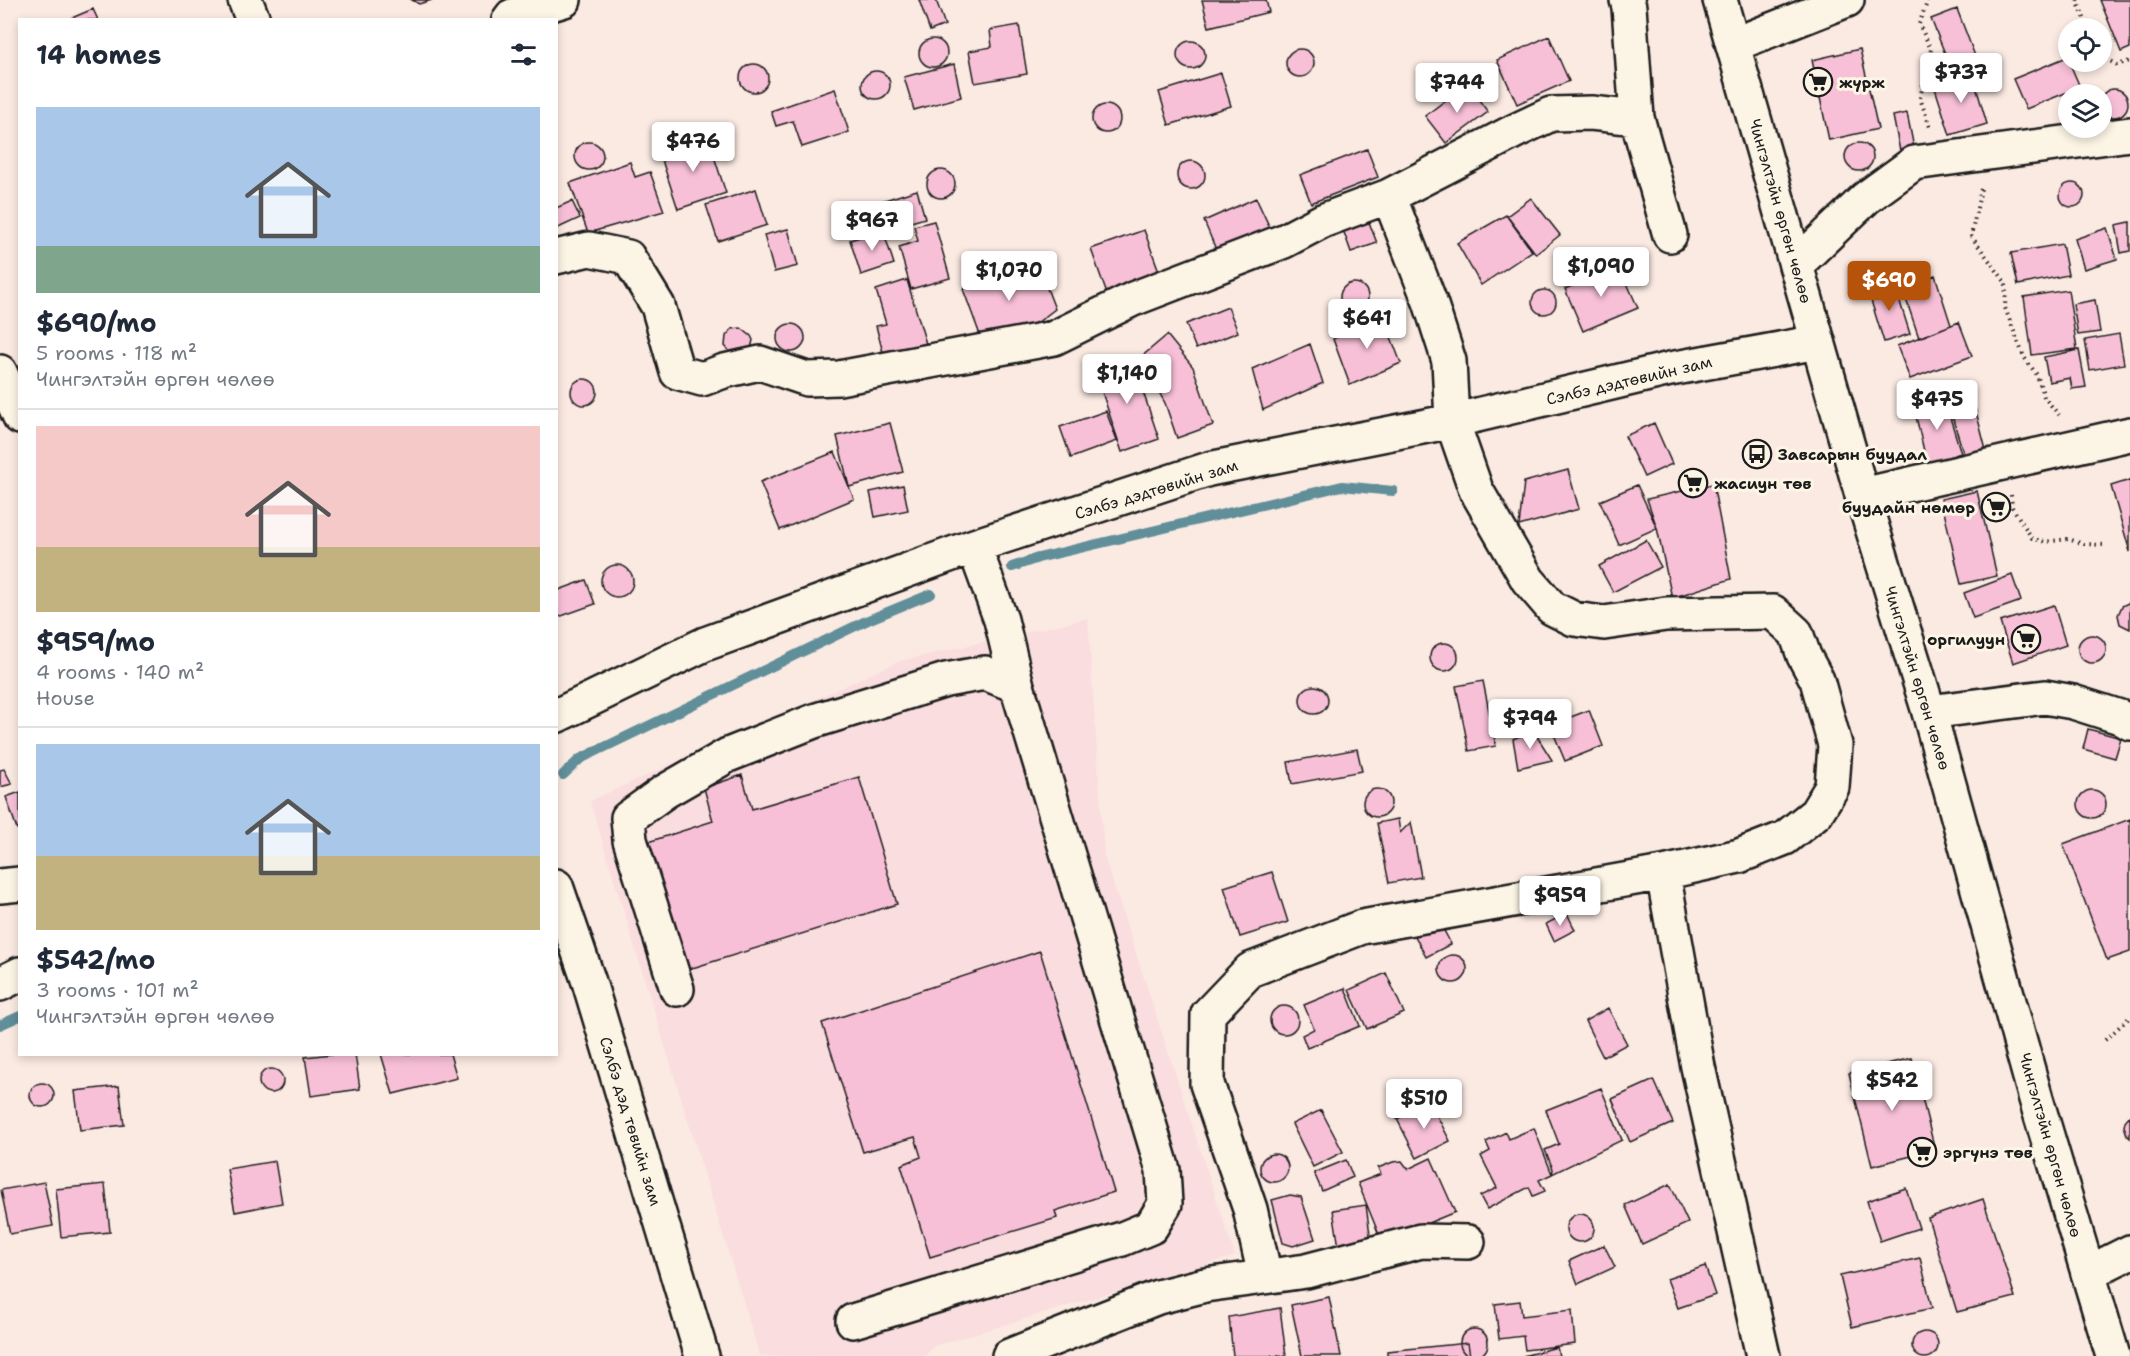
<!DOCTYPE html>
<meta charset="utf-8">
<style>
:root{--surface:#fff;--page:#f6f6f7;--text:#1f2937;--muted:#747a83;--line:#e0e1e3;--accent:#b45309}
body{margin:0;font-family:"Shantell Sans",sans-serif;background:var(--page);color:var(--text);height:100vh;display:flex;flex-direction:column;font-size:22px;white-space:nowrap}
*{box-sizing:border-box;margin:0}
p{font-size:20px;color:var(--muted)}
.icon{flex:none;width:33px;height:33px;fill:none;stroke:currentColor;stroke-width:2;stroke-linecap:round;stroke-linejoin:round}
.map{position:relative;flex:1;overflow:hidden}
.panel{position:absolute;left:18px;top:18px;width:540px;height:1038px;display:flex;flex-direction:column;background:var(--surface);border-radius:0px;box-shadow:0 3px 9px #0003}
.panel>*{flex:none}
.fabs{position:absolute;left:2058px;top:18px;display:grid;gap:12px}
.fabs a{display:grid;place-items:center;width:54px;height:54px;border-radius:50%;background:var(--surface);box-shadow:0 3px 9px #0003;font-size:30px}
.price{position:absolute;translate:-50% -51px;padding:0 14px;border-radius:6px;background:#fff;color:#222;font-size:20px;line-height:39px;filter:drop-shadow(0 2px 3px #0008)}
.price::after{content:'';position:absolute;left:50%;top:36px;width:18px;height:14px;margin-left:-9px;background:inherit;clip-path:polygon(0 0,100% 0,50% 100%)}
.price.current{background:var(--accent);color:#fff}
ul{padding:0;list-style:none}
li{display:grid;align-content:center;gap:12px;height:318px;padding:0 18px}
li+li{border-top:2px solid var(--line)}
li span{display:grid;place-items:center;height:186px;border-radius:0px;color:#555}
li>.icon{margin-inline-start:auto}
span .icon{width:108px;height:108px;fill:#fffc;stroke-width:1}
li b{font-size:26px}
h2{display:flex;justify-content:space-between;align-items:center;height:72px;padding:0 18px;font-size:26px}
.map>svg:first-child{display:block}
</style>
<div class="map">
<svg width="2130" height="1356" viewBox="0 0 2130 1356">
<rect width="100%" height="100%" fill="#fbeae2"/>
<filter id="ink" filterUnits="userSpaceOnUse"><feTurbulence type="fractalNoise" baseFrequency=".0167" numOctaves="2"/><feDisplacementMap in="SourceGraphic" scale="12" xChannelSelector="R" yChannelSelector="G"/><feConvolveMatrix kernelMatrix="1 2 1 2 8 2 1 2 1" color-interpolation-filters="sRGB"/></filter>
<g filter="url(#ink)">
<path fill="#fadddf" d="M1088 618 1104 856 1235 1256 934 1346 925 1356H760L590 801 900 661Z"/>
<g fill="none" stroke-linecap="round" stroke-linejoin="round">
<path stroke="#608e99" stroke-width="10" d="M1012 567 1038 558 1342 486 1393 491
M563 775 580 759 868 620 931 594
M0 1025 20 1016"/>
</g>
<path fill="#f8c0d7" stroke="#1c1c1c" stroke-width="1.5" d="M412 0H432L419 4Z
M919 0H936L945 25 930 31Z
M1202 0H1266L1269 12 1209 27Z
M2100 0H2130V48L2121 52Z
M93 9 98 20H67Z
M1957 9 1975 56 1950 66 1931 19Z
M1019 25 1027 74 975 83 969 51 992 47 990 30Z
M1549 36 1569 81 1517 104 1497 60Z
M919 53a14 14 0 1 1 28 0a14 14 0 1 1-28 0Z
M1177 55a14 14 0 1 1 28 0a14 14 0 1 1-28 0Z
M1860 49 1878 129 1829 140 1812 60Z
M1286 63a14 14 0 1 1 28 0a14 14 0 1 1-28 0Z
M2067 57 2080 87 2026 109 2013 79Z
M740 78a14 14 0 1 1 28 0a14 14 0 1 1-28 0Z
M954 64 961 97 914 110 904 77Z
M862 85a14 14 0 1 1 28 0a14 14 0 1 1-28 0Z
M1221 73 1231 106 1169 125 1159 92Z
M1972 73 1987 124 1950 135 1934 85Z
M1467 84 1488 112 1446 143 1425 116Z
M835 89 849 132 802 147 793 121 776 126 771 111Z
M2100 103a14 14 0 1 1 28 0a14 14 0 1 1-28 0Z
M1092 119a14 14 0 1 1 28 0a14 14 0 1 1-28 0Z
M1907 113 1914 148 1900 151 1893 116Z
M707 135 726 193 678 209 658 148 672 143 676 157 692 152 688 141Z
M575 156a14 14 0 1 1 28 0a14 14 0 1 1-28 0Z
M1845 157a14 14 0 1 1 28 0a14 14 0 1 1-28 0Z
M1367 149 1378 177 1311 203 1300 175Z
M1177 175a14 14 0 1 1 28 0a14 14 0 1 1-28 0Z
M630 162 635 177 650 172 664 211 588 233 570 183Z
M927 184a14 14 0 1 1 28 0a14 14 0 1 1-28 0Z
M2060 195a12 12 0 1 1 24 0a12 12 0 1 1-24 0Z
M756 189 767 225 718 241 706 205Z
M917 190 925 218 883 230 875 203Z
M1256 198 1270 228 1217 252 1204 221Z
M1531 198 1560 235 1536 254 1507 216Z
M572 201 580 218 556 229V208Z
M1506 215 1532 251 1481 285 1457 243Z
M1367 217 1377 243 1351 252 1342 227Z
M934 221 950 278 911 289 899 247 918 241 914 226Z
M2130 222V251L2121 253 2116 225Z
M2107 228 2117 259 2084 269 2075 239Z
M788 229 798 266 774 272 764 235Z
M883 230 894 264 861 275 850 240Z
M1144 230 1160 274 1109 300 1091 249Z
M2062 244 2068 275 2018 285 2011 253Z
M1037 262 1055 309 1038 322 983 343 963 289Z
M1619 265 1638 308 1583 331 1565 289Z
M1935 275 1951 325 1919 338 1902 287Z
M907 280 927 347 885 360 876 326 886 324 876 290Z
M1894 283 1910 334 1884 342 1868 291Z
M1340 297a14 14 0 1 1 28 0a14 14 0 1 1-28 0Z
M2068 290 2077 349 2032 355 2024 297Z
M1532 302a12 12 0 1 1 24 0a12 12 0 1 1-24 0Z
M2095 300 2100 332 2078 335 2073 304Z
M1228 307 1238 332 1196 349 1186 324Z
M1382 314 1401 363 1350 385 1333 339Z
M1959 322 1972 356 1910 379 1897 346Z
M777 338a14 14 0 1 1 28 0a14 14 0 1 1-28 0Z
M741 328 751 336 753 340 751 349 731 353 725 346 726 336 732 329Z
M2119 334 2124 364 2090 370 2085 340Z
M1167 335 1193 367 1213 425 1177 438 1165 403 1140 358Z
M1310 344 1323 383 1263 410 1252 369Z
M2079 350 2086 387 2072 389 2070 378 2049 382 2044 357Z
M1132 359 1159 439 1122 452 1095 371Z
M571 392a13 13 0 1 1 26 0a13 13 0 1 1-26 0Z
M1972 396 1986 450 1964 455 1948 403Z
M1944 398 1961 453 1927 464 1914 408Z
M1106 411 1117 441 1071 458 1060 427Z
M890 423 903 472 849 487 837 436Z
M1654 423 1672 464 1644 477 1625 436Z
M835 452 854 499 780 530 760 482Z
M1568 470 1579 509 1519 526 1524 482Z
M2130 480V552L2111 486Z
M1713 484 1731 579 1672 598 1657 528 1647 499Z
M903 485 908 510 875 517 870 492Z
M1637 485 1657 528 1619 545 1600 501Z
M1977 491 1997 576 1961 584 1941 499Z
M1646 540 1661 567 1613 592 1599 566Z
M601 581a16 16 0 1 1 32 0a16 16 0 1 1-32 0Z
M2012 575 2021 601 1973 618 1964 593Z
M586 580 595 604 556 618V591Z
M2130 602V629L2120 624 2118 615 2122 606Z
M2054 605 2066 645 2013 663 2000 622Z
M2078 649a14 14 0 1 1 28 0a14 14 0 1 1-28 0Z
M1430 657a14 14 0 1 1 28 0a14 14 0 1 1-28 0Z
M1483 681 1496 746 1469 751 1456 686Z
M1300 700a14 14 0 1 1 28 0a14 14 0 1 1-28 0Z
M1589 710 1603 746 1565 761 1550 725Z
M2088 729 2121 738 2115 758 2083 749Z
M1533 730 1552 760 1518 768 1513 739Z
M1357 749 1362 771 1292 784 1288 762Z
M4 769 12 784 0 787V770Z
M742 775 752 809 859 777 897 904 686 970 645 843 713 821 704 788Z
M1363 803a14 14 0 1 1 28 0a14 14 0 1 1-28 0Z
M2078 804a14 14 0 1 1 28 0a14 14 0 1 1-28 0Z
M20 792V828L17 829 6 797Z
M1398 819 1400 833 1411 822 1421 877 1389 883 1377 823Z
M2130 819V952L2107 960 2063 844Z
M1272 872 1288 922 1240 937 1224 887Z
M1567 913 1575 930 1554 941 1546 924Z
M1440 923 1451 944 1426 957 1415 936Z
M1040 951 1114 1192 1055 1211 1057 1218 930 1257 901 1165 921 1157 915 1137 863 1152 822 1023Z
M1439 969a14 14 0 1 1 28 0a14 14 0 1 1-28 0Z
M1386 973 1404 1013 1367 1029 1349 990Z
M1345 988 1360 1026 1307 1048 1302 1035 1314 1029 1304 1005Z
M1270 1020a14 14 0 1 1 28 0a14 14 0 1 1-28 0Z
M1608 1008 1627 1044 1603 1057 1585 1021Z
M332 1054H355L360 1089 311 1096 305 1057Z
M381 1054H450L457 1078 393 1094Z
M1912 1058 1935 1150 1872 1166 1849 1073Z
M259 1081a12 12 0 1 1 24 0a12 12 0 1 1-24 0Z
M1654 1080 1673 1123 1630 1142 1612 1099Z
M30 1095a12 12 0 1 1 24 0a12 12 0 1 1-24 0Z
M119 1086 124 1125 80 1130 75 1091Z
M1601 1088 1622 1140 1552 1174 1553 1169 1545 1150 1559 1144 1546 1110Z
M1430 1102 1450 1141 1417 1158 1397 1119Z
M1321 1110 1343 1152 1313 1167 1292 1124Z
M2130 1115V1138L2127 1135 2124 1126 2125 1121Z
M1534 1128 1552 1174 1539 1180 1545 1191 1533 1196 1529 1187 1487 1209 1480 1196 1497 1188 1481 1156 1490 1151 1486 1142 1506 1132 1509 1139Z
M1260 1168a14 14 0 1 1 28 0a14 14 0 1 1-28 0Z
M1431 1158 1455 1212 1382 1242 1358 1183 1381 1174 1378 1168 1393 1162 1402 1161 1408 1169Z
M1346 1160 1353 1177 1322 1191 1314 1173Z
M275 1161 282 1203 235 1212 227 1169Z
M44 1182 53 1226 10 1234 1 1190Z
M105 1184 110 1232 61 1237 56 1189Z
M1670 1184 1688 1223 1642 1244 1625 1205Z
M1906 1188 1919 1228 1880 1241 1867 1201Z
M1290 1195 1301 1197 1315 1239 1293 1246 1283 1243 1272 1200Z
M1983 1199 2015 1297 1957 1312 1928 1218Z
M1366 1205 1371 1242 1339 1247 1333 1210Z
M1566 1228a14 14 0 1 1 28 0a14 14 0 1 1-28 0Z
M1604 1245 1615 1267 1578 1284 1569 1261Z
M1920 1258 1932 1308 1852 1327 1840 1276Z
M1705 1266 1715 1295 1678 1308 1667 1279Z
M1329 1297 1341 1356H1302L1291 1305Z
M1520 1301 1522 1316 1572 1310 1575 1344 1525 1350 1523 1336 1499 1339 1495 1304Z
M1280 1308 1286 1356H1233L1229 1317Z
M1460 1343a14 14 0 1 1 28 0a14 14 0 1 1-28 0Z
M1912 1345a13 13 0 1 1 26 0a13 13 0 1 1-26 0Z
M1468 1343 1470 1356H1387V1351Z
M1557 1347 1559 1356H1523Z"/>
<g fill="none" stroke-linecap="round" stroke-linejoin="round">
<g stroke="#1c1c1c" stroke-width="38">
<path id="minor" d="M245 0 253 20
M1627 0 1629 7 1637 118 1670 235
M509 20 512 16 564 0
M1733 45 1847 0
M556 257 589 249 628 257 658 306 677 372 702 379 724 371 760 363 807 379 839 378 1054 338 1133 299 1284 241 1322 221 1389 196 1515 131 1551 114 1591 113 1637 118
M1796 265 1866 198 1914 163 2130 134
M0 372 20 417
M1862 495 2130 434
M1929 712 2045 697 2073 702 2120 717 2130 723
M556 716 705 644 974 546 1209 469 1452 421 1670 369 1818 342
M1663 873 1698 1067 1763 1356
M0 886 20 884
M556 886 589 982 702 1356
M0 984 20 974
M677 989 630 840 628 818 664 792 728 755 814 721 946 680 985 673 1017 686
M2088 1273 2130 1252
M1265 1276 1250 1209 1207 1084 1208 1014 1250 970 1362 927 1663 873 1739 856 1785 838 1816 813 1832 787 1835 745 1817 680 1804 656 1796 633 1773 612 1666 614 1604 623 1574 619 1552 608 1528 580 1476 490 1452 421 1449 361 1430 302 1389 196
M853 1321 1122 1239 1151 1227 1165 1204 1163 1170 1017 686 1001 620 974 546
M1009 1356 1158 1297 1205 1285 1306 1271 1421 1241 1468 1242"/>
</g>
<g stroke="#1c1c1c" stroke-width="38">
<path id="major" d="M1720 0 1862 495 1929 712 2036 1099 2113 1356"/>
</g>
<path stroke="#1c1c1c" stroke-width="4" stroke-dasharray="1.5 4.5" stroke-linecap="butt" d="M1928 0 1919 24 1931 49 1920 98 1930 127
M2077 0 2085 20 2091 28
M2102 47 2106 59 2117 65 2130 61
M1981 189 1971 236 2006 283 2005 308 2015 334 2024 357 2037 375 2044 397 2059 415
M2011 495 2012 507 2032 538 2044 542 2068 539 2084 544 2104 545
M2105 1040 2130 1017"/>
<use href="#minor" stroke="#fcf5e5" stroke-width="33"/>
<use href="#major" stroke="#fcf5e5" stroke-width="33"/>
</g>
</g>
<defs>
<g id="supermarket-ring" transform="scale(1.5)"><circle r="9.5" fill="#fcf5e5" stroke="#1c1c1c" stroke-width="1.5"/><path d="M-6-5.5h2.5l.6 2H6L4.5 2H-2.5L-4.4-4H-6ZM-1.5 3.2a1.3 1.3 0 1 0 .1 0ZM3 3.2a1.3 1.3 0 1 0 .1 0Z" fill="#1c1c1c"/></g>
<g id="bus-ring" transform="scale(1.5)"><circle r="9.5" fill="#fcf5e5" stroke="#1c1c1c" stroke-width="1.5"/><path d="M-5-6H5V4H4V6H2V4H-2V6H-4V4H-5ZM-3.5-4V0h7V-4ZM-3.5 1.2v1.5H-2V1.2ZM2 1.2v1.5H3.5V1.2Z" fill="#1c1c1c"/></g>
</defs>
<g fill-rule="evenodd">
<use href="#supermarket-ring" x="1818" y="82"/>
<use href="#bus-ring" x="1757" y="454"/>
<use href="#supermarket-ring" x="1693" y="483"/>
<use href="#supermarket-ring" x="1996" y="507"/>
<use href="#supermarket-ring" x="2026" y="639"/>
<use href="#supermarket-ring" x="1922" y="1152"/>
</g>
<g text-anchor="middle" stroke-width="6" stroke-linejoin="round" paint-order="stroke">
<g font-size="16" font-weight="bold" fill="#1c1c1c" stroke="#fcf5e5" text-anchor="start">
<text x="1839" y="88">жүрж</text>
<text x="1778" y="460">Завсарын буудал</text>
<text x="1714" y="489">жасиун төв</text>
<text x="1975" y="513" text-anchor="end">буудайн нөмөр</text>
<text x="2005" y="645" text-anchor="end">оргилуун</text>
<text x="1943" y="1158">эргүнэ төв</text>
</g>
<g font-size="16" fill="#1c1c1c" stroke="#fcf5e5">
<text transform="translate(1781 211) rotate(74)" y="6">Чингэлтэйн өргөн чөлөө</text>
<text transform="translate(1629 380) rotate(-13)" y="6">Сэлбэ дэдтөвийн зам</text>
<text transform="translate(1156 489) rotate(-17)" y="6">Сэлбэ дэдтөвийн зам</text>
<text transform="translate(1918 678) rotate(73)" y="6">Чингэлтэйн өргөн чөлөө</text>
<text transform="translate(631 1121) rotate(73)" y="6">Сэлбэ дэд төвийн зам</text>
<text transform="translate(2051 1145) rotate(74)" y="6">Чингэлтэйн өргөн чөлөө</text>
</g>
</g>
</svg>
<div class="fabs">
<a><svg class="icon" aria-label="locate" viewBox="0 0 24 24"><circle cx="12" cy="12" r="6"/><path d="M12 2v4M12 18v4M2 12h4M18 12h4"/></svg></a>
<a><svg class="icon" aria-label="layers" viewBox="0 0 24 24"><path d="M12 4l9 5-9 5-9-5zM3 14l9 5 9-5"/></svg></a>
</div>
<b class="price" style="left:1961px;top:104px">$737</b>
<b class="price" style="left:1457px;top:114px">$744</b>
<b class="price" style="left:693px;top:173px">$476</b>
<b class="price" style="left:872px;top:252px">$967</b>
<b class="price" style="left:1601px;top:298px">$1,090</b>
<b class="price" style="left:1009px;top:302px">$1,070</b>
<b class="price current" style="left:1889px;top:312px">$690</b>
<b class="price" style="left:1367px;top:350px">$641</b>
<b class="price" style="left:1127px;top:405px">$1,140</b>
<b class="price" style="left:1937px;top:431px">$475</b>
<b class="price" style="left:1530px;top:750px">$794</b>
<b class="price" style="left:1560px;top:927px">$959</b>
<b class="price" style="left:1892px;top:1112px">$542</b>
<b class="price" style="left:1424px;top:1130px">$510</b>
<section class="panel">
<h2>14 homes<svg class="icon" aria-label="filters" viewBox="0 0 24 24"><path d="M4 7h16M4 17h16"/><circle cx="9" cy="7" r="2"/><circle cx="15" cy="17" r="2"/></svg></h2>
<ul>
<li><span style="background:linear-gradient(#a9c7e8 75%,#7fa58c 0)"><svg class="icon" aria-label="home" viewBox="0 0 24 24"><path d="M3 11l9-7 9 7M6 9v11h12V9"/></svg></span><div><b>$690/mo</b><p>5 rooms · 118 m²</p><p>Чингэлтэйн өргөн чөлөө</p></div></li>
<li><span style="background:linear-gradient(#f6c9c9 65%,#c2b280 0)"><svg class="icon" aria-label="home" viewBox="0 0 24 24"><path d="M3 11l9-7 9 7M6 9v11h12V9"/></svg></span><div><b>$959/mo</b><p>4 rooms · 140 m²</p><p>House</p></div></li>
<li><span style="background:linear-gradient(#a9c7e8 60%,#c2b280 0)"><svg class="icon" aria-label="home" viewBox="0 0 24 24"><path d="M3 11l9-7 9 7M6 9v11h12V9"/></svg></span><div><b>$542/mo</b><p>3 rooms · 101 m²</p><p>Чингэлтэйн өргөн чөлөө</p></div></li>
</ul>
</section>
</div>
